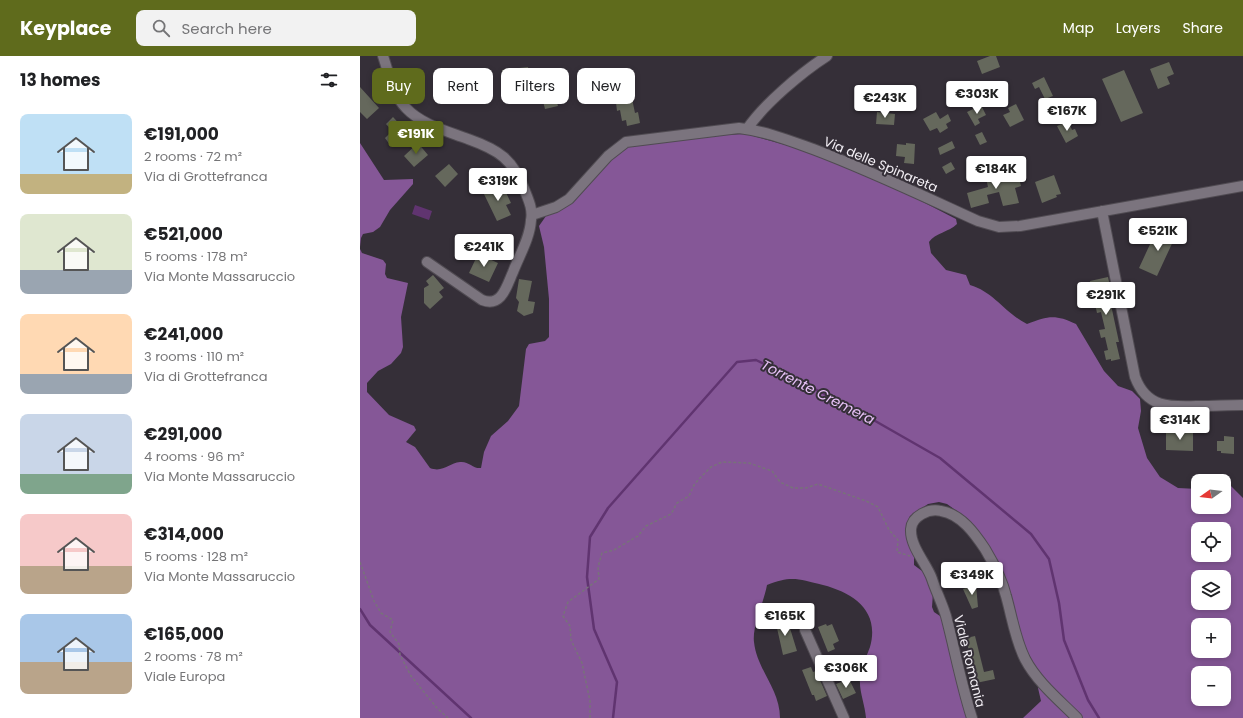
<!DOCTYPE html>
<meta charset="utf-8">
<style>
:root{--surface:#fff;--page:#f2f2f2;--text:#202124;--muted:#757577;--accent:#5f6b1c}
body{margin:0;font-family:Poppins,sans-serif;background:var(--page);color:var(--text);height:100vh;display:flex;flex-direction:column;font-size:15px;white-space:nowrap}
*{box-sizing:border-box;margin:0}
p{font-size:13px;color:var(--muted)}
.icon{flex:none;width:22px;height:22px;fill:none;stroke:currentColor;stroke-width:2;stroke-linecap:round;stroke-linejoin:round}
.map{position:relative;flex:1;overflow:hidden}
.drawer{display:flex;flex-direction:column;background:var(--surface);width:360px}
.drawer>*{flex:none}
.hud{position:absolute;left:12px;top:12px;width:380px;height:36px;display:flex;gap:8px}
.needle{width:26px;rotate:256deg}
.fabs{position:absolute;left:831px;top:418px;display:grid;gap:8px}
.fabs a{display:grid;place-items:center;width:40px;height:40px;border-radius:8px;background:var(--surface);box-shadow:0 2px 6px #0003;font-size:20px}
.price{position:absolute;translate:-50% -34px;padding:0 9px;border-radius:4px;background:#fff;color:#222;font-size:13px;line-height:26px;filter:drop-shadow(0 1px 2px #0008)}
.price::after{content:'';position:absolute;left:50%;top:24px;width:12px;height:9px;margin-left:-6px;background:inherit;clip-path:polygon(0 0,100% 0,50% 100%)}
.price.active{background:var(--accent);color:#fff}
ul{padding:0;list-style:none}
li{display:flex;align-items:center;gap:12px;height:100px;padding:0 20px}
li span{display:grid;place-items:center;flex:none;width:112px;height:80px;border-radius:8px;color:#555}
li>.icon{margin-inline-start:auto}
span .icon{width:48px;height:48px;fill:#fffc;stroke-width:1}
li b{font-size:17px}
h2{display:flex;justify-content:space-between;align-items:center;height:48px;padding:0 20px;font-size:17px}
.tag{padding:0 14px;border-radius:8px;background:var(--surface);box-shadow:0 2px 6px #0003;font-size:14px;line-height:36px}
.tag.active{background:var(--accent);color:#fff}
header{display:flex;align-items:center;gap:24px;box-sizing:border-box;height:56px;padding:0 20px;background:var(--accent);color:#fff}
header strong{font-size:19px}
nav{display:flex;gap:22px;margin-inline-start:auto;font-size:14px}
.search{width:280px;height:36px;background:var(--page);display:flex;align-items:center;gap:10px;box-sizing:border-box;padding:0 14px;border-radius:8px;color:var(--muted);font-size:15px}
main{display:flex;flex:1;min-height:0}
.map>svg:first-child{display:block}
</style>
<header>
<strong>Keyplace</strong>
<div class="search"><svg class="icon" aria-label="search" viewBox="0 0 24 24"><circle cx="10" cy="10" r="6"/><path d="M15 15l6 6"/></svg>Search here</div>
<nav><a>Map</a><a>Layers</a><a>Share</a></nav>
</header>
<main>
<section class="drawer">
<h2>13 homes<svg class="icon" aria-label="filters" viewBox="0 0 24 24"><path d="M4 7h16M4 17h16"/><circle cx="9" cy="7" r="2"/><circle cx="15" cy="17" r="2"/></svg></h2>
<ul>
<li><span style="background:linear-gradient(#bfe0f5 75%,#c2b280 0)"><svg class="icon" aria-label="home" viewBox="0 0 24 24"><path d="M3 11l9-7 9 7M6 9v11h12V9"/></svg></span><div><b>€191,000</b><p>2 rooms · 72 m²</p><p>Via di Grottefranca</p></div></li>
<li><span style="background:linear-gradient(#dfe7d0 70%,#9aa5b1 0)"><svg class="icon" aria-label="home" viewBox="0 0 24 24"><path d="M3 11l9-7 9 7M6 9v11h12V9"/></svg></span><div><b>€521,000</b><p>5 rooms · 178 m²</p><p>Via Monte Massaruccio</p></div></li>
<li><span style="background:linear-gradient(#ffd9b3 75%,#9aa5b1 0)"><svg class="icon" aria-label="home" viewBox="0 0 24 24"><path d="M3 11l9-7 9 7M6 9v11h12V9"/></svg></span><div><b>€241,000</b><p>3 rooms · 110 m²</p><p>Via di Grottefranca</p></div></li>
<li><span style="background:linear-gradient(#c9d6e8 75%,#7fa58c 0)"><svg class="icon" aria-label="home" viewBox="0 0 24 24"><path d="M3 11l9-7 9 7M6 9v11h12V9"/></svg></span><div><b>€291,000</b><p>4 rooms · 96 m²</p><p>Via Monte Massaruccio</p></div></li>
<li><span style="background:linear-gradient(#f6c9c9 65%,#b9a48a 0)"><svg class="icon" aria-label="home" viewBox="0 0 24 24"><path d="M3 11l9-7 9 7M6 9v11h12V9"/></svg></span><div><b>€314,000</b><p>5 rooms · 128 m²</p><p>Via Monte Massaruccio</p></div></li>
<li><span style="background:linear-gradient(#a9c7e8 60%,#b9a48a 0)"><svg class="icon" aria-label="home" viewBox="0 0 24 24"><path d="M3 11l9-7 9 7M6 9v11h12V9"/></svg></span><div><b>€165,000</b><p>2 rooms · 78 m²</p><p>Viale Europa</p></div></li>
</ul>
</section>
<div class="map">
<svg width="883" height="662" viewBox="0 0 883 662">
<rect width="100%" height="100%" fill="#352f38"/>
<path fill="#855797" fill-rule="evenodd" d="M386 78 451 96 509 118 596 163 597 168C589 176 575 177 569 186L571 197 586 214 606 219 610 229C634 236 646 258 667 268 688 260 695 258 716 268L744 315 758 330 772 335 780 343 781 355 778 372 787 402 800 421 818 432 838 433V451H864V427L870 429 883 442V662H663L681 645 678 632 679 618 660 581 624 483 608 463 587 448 579 446 568 448 550 460 546 469 554 499V509L566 518 573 537 572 551 574 556 583 562 608 662H506C505 649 499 635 500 623 501 611 506 602 510 591 520 555 494 537 463 529 439 523 431 519 407 529 404 546 392 570 394 586 397 614 420 633 420 662H0V193L2 197 23 204 26 208 25 218 27 222 48 227 41 261 43 291 41 297 31 308 18 315 7 327V336L29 359 54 370 56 374 46 386 55 391 70 412C83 417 89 407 100 406 109 405 113 413 121 412L124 396 131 380 148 365 159 350 166 293 169 288 185 285 189 281V243L184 191 179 170 186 160 204 150 251 100 270 89 360 79ZM838 473H864V499H838ZM838 521H864V547H838ZM838 569H864V595H838ZM838 617H864V643H838Z
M0 87 24 124 53 123V128L30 154 20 171 13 176 3 178 1 182 0 191Z"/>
<path fill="#603470" d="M55 149 72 155 69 164 52 158Z"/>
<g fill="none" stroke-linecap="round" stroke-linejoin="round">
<path stroke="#603470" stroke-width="2.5" d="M0 553 10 569 111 662
M253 662 257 626 234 573 227 521 230 481 248 452 377 306 396 304 489 350 580 402 671 478 689 503 699 547 704 584 728 644 739 662"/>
</g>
<path fill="#65685c" d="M630 0H636L640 11 622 18 617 5Z
M809 6 814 18 807 21 810 28 798 33 790 13Z
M168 11 170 23 143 26 142 14Z
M764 14 783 57 761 66 742 23Z
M131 20V27L118 28 117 22Z
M684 21 693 40 685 43 679 31 675 33 672 27Z
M0 31 19 52 7 63 0 56Z
M270 33 275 57 278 56 280 67 267 70 266 64 262 65 260 54 257 55 255 38Z
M194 37 198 50 185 53 182 41Z
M656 48 664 64 650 71 643 59 650 56 648 52Z
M621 49 626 59 618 63 620 67 615 70 607 56Z
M517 56 535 58 534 69 516 68Z
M576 56 580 63 588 58 591 65 586 68 588 72 580 77 577 72 570 75 563 63Z
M33 61 46 75 30 89 25 82 32 75 26 68Z
M708 65 712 74 715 73 718 80 706 87 697 70Z
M622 76 627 86 620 89 615 79Z
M592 85 595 92 580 99 578 92Z
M58 87 68 99 54 111 44 100Z
M546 87 555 88 554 108 544 107 545 101 536 100 537 88 546 89Z
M591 106 595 113 586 118 582 111Z
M89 108 98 118 85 131 75 120Z
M642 112 645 126 659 122 661 130 655 132 659 147 643 150 639 136 627 139 629 147 611 152 607 137 628 131 625 117Z
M694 119 701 138 696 139 697 141 682 147 675 126Z
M142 128 151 147 146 149 151 159 137 165 123 136Z
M798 171 816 179 797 220 779 212Z
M118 198 138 207 129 226 109 217Z
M73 219 84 232 79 236 83 241 70 253 64 247V232L69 229 66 225Z
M748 221 754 249H751L759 286H756L760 303 751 305V303L746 304 744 295 748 294 745 281 741 282 739 274 745 273 741 256 737 257 730 225Z
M159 223 172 225 168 245 175 246 173 257 164 260 157 255 159 246 156 242Z
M806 375H833V395L806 394Z
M864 380 874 381V398L861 397V395H857V385H864Z
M616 529 618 551 612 553 603 533Z
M423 561 426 570 429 569 437 595 423 599 415 563Z
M466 568 467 570 472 568 479 585 473 588 475 593 468 596 458 571Z
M615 580 624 616 633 614 635 623 616 627 606 582Z
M451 611 453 616 456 615 467 640 456 645 454 639H452L442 614Z
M489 623 496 637 483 643 476 628Z"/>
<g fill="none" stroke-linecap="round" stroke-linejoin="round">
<g stroke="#504b52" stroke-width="12">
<path id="minor" d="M23 0C29 18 33 39 46 52 62 69 87 75 108 83 139 94 153 103 165 135 169 145 173 154 171 164 170 182 159 200 153 216 147 229 142 252 122 244L67 206
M387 73C404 48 442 16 467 0
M742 155 775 321C787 353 811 351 839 350 854 350 868 349 883 349
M172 159 196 151 209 143 248 100 266 86 379 72C405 75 428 84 453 93 509 114 563 140 618 165L639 171 660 170 883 130
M445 574 484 662
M612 662C601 628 595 594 586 560 582 547 576 535 572 523 567 508 550 491 551 473 552 460 569 452 581 455 601 458 615 478 625 493 634 508 642 523 646 540 652 561 655 583 665 603 677 626 699 644 717 662"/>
</g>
<path stroke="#78727a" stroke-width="1.5" stroke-dasharray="3 2" stroke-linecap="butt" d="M0 506 14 545 21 557 33 564 30 576 39 588 40 599 51 620 77 652 88 662
M230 662V645L222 607 211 584 210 570 203 560 208 546 239 523 238 511 242 497 254 494 278 480 286 470 311 458 317 447 329 440 334 429 339 423 351 411 362 406 389 407 412 415 420 426 433 432H446L458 428 506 445 518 451 529 474 538 484 537 496 550 500"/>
<use href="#minor" stroke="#7b747e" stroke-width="10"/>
</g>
<g text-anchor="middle" stroke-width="4" stroke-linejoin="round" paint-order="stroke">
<g font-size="13" fill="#f3eff5" stroke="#352f38">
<text transform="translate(521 108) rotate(23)" y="5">Via delle Spinareta</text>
<text transform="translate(610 605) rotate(76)" y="5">Viale Romania</text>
</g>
<g font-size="14" font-style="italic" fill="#e8c2f8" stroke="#352f38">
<text transform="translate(458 336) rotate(27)" y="5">Torrente Cremera</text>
</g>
</g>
</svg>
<div class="fabs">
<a><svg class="needle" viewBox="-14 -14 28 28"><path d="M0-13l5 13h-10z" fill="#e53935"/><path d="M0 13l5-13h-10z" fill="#757577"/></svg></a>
<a><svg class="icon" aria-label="locate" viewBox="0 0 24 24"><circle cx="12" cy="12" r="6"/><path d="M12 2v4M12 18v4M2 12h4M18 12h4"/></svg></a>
<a><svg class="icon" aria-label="layers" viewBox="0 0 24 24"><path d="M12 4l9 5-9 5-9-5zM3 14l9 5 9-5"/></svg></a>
<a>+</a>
<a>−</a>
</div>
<b class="price" style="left:617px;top:59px">€303K</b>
<b class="price" style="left:525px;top:63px">€243K</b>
<b class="price" style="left:707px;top:76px">€167K</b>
<b class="price active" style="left:56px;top:99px">€191K</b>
<b class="price" style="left:636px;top:134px">€184K</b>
<b class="price" style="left:138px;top:146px">€319K</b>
<b class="price" style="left:798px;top:196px">€521K</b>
<b class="price" style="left:124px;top:212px">€241K</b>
<b class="price" style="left:746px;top:260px">€291K</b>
<b class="price" style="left:820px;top:385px">€314K</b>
<b class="price" style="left:612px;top:540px">€349K</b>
<b class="price" style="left:425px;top:581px">€165K</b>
<b class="price" style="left:486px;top:633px">€306K</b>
<div class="hud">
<a class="tag active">Buy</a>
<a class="tag">Rent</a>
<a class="tag">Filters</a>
<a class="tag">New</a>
</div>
</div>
</main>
